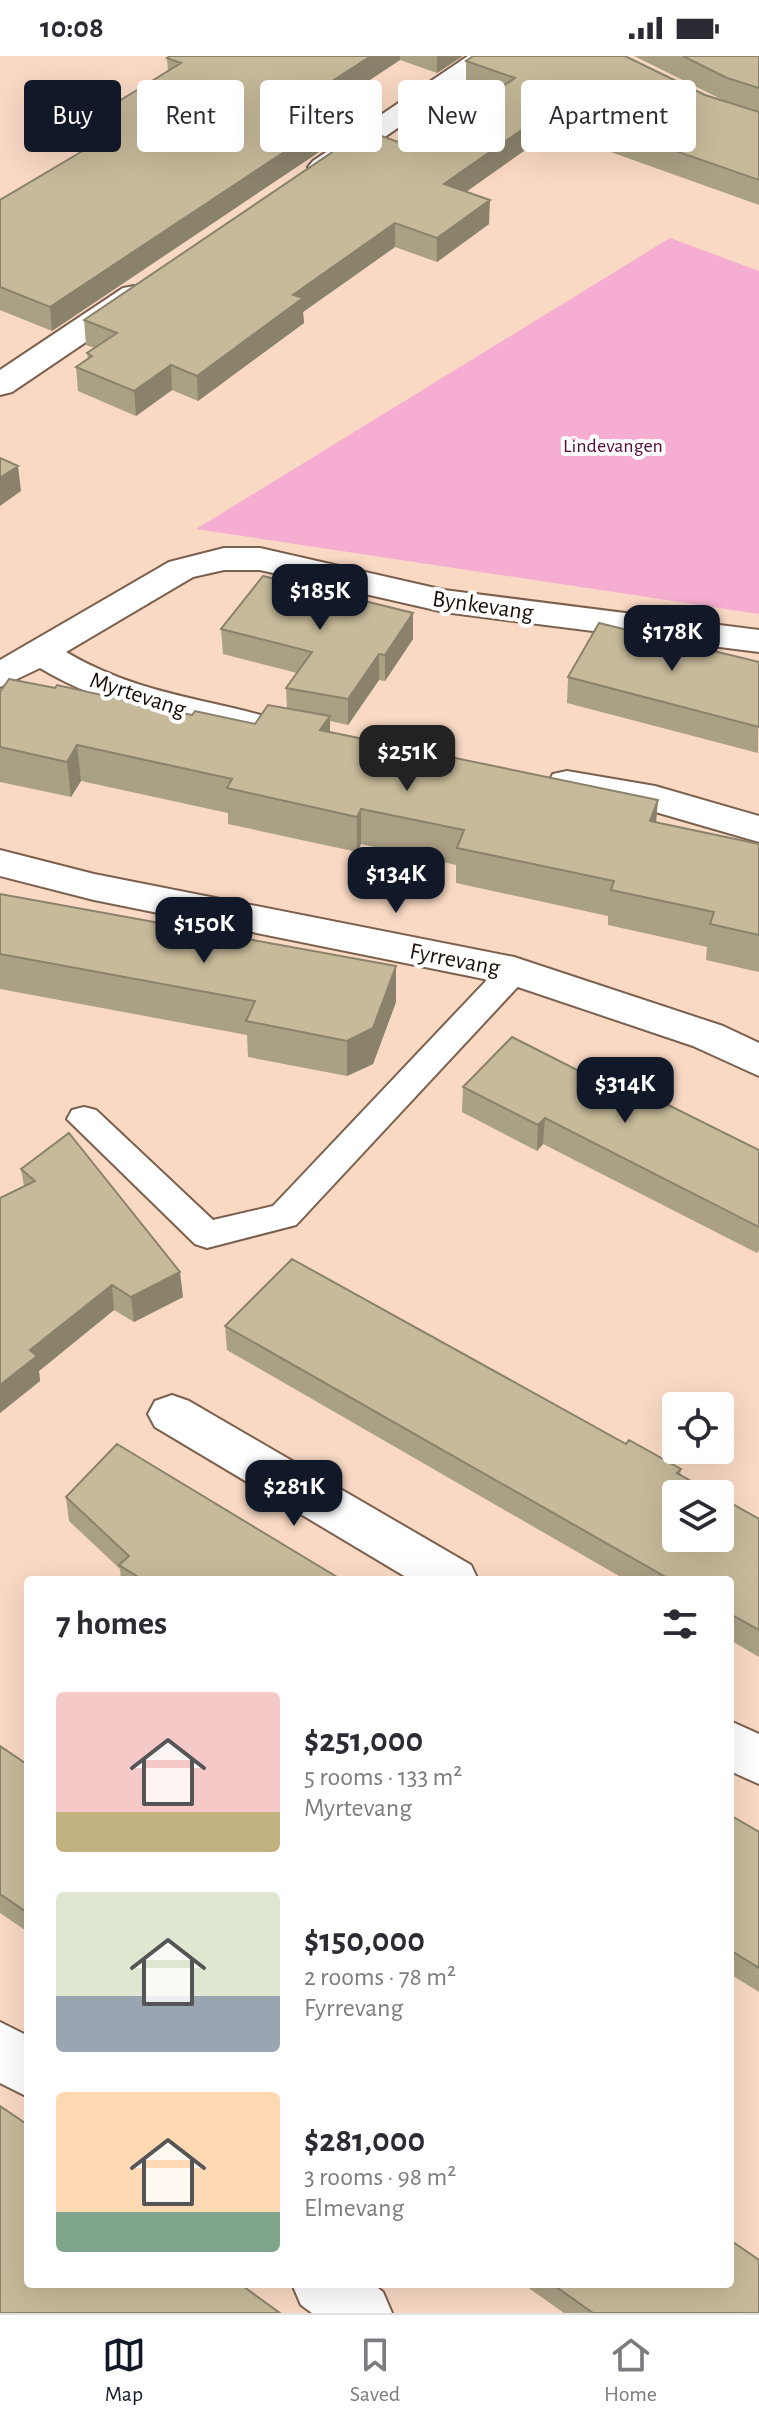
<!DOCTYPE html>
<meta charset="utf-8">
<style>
:root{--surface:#fff;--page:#f7f7f7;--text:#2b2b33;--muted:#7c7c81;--line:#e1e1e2;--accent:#111827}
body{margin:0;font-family:"Alegreya Sans",sans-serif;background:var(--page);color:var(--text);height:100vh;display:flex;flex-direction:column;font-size:30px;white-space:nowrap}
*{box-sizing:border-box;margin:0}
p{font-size:26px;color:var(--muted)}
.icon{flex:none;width:44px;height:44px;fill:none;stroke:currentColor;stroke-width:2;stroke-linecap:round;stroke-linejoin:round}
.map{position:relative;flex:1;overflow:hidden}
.details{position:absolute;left:24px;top:1520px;width:710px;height:712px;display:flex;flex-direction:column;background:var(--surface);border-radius:8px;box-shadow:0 8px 32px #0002}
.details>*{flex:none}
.hud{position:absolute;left:24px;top:24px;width:712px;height:72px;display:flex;gap:16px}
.buttons{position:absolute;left:662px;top:1336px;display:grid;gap:16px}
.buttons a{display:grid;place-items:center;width:72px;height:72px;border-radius:8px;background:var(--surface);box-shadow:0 8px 32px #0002;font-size:40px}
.price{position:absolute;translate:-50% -68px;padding:0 18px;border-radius:16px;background:var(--accent);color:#fff;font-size:26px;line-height:52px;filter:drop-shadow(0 2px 4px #0008)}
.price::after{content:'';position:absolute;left:50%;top:48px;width:24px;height:18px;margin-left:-12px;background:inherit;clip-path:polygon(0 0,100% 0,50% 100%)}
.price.current{background:#222;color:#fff}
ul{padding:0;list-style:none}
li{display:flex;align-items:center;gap:24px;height:200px;padding:0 32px}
li span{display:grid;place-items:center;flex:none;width:224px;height:160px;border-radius:8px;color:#555}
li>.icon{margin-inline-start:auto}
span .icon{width:96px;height:96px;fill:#fffc;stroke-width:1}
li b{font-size:34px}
h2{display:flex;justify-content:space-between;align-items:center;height:96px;padding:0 32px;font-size:34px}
.pill{padding:0 28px;border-radius:8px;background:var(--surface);box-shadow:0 8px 32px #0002;font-size:28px;line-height:72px}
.pill.current{background:var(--accent);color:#fff}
.status{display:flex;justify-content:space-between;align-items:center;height:56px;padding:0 40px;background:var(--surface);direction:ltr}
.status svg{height:22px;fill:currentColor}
.menu{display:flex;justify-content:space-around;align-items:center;height:112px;border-top:2px solid var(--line);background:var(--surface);font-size:22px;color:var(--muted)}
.menu a{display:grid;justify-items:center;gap:4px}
.menu .current{color:var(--accent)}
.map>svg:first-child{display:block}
</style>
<div class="status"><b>10:08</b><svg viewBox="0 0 49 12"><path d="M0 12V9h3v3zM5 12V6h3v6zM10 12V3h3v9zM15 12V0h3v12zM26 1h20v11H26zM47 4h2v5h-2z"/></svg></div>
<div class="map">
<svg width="759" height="2257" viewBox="0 0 759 2257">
<rect width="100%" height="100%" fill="#f9d9c4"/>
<path fill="#f5aed1" d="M670 182 759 215V558L196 473Z"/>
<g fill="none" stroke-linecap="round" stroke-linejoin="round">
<g stroke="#7b604e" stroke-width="4">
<path id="lane" d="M514 904 525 907 530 915 525 923 296 1169 207 1192 195 1188 67 1063 72 1054 84 1051 96 1054 213 1164 273 1150 503 907Z"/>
</g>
<g stroke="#7b604e" stroke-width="4">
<path id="street" d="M468 0H501L333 117H313L308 111 313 105Z
M134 230 145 232 150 239 145 246 12 336 0 339V314L123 232Z
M224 492H260L444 534 759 574V596L444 556 260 514H224L193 521 66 596C132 635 193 641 265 660L271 668 265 676 252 680C178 664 105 651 40 612L0 631V604L169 506Z
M567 715 655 730 759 760V786L652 755 553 736 548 727 553 718Z
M0 794 94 818 514 901 723 970 759 987V1020L693 990 509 928 94 844 0 820Z
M172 1339 189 1345 471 1509 478 1524H411L155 1371 148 1358 155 1345Z
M730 1665 759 1678V1728L730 1715Z
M0 1966 28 1980V2041L0 2027Z
M292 2228H373L383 2236 392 2257H312L301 2249Z"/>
</g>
<use href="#lane" fill="#fff" fill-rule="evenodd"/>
<use href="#street" fill="#fff" fill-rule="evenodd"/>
</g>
<path fill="#aaa084" d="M170 0H463L437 17 400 4 319 57 334 86 52 275 0 254V144L90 91 87 90 85 66 168 16 167 2Z
M634 0H759V149L552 75 466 136 489 168 437 206 395 191 303 256 304 267 198 345 172 334 136 360 78 335 76 311 88 303 87 297 95 292 86 289 84 264 412 91 492 37 466 28V5L705 39 725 45Z
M221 573 413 583 385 625 379 624 348 669 330 665V676L656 766 759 788V916L706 904 707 891 608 869V860L456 827V809L361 788 357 796 228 768V757L81 725 71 741 0 726V636L255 668 287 652 286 632 297 617 223 598Z
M759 606 758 697 567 647 568 621Z
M0 839 396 946 373 1008 347 1020 248 1001 247 979 0 933Z
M581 1016 759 1094V1194L757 1197 543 1088 537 1095 462 1056 463 1031Z
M21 1113 183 1241 134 1266 114 1254 39 1315 40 1325 0 1357V1142L24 1130Z
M225 1270 626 1388 681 1413 680 1419 759 1463V1601L730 1584V1524H626L227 1294Z
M66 1441 342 1524H121L120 1513 69 1465Z
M0 1690 28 1709V1876L0 1857Z
M730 1759 759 1776V1936L730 1918Z
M523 2228H730L759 2257H564Z"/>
<path fill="#8b826c" d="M371 0H400V4L296 73 295 49Z
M437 0H463L437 17Z
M553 52 552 75 443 152 444 128Z
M334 63V86L52 275 50 251Z
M490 144 489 168 437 206V182Z
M395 167V191L303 256 304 267 198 345 197 320 293 239Z
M171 309 172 334 136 360 134 335Z
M18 410 21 435 0 450V422Z
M413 557V583L385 625V599Z
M379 598V624L348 669V643Z
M330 660V696L320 674Z
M77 689 81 725 71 741 67 706Z
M658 744 655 780 650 765Z
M361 753V788L357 796V761Z
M396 910V946L373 1008 347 1020V985Z
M545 1062 543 1088 537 1095 538 1069Z
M180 1216 183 1241 134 1266 131 1241Z
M112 1229 114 1254 39 1315 40 1325 0 1357V1329L30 1294Z"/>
<path fill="#c6ba9a" stroke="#8b826c" stroke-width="2" d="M170 0H371L295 49 334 63 50 251 0 231V144L113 77 85 66 181 7 167 2Z
M473 0H625L705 39 759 56V124L553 52 444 128 490 144 437 182 395 167 293 239 303 242 197 320 171 309 134 335 76 311 92 300 87 297 117 277 84 264 365 74 412 91 515 22 466 5Z
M683 0H759V32L727 22Z
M0 402 18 410 0 422Z
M263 520 413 557 385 599 379 598 348 643 286 632 312 596 221 573Z
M599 567 759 606V671L568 621Z
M9 623 55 632 57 629 192 659 195 655 255 668 268 649 330 660 320 674 658 744 650 765 759 788V879L710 868 714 856 611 834 614 825 457 792 464 774 361 753 357 761 227 732 232 723 77 689 67 706 0 691V636Z
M0 838 396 910 373 972 347 985 246 965 255 945 0 898Z
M512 981 581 1016 588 1009 759 1094V1171L545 1062 538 1069 463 1031Z
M69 1077 180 1216 131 1241 112 1229 30 1294 37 1300 0 1329V1142L35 1125 21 1113Z
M292 1203 626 1388 629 1384 681 1413 677 1417 714 1438H676V1482H720V1441L759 1463V1574L730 1558V1524H671L225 1270Z
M117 1388 342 1524H143L119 1509 129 1500 66 1441Z
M0 1690 28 1709V1857L0 1838Z
M730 1759 759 1776V1912L730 1894Z
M0 2050 28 2069V2228H240L280 2257H0Z
M730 2184 759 2204V2257H593L552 2228H730Z"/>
<g text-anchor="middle" stroke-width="8" stroke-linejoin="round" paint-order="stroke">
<g font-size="20" fill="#540a39" stroke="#fff">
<text x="613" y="396">Lindevangen</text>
</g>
<g font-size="24" fill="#1b1009" stroke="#fff">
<text transform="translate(483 549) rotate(8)" y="8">Bynkevang</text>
<text transform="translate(138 638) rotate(18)" y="8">Myrtevang</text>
<text transform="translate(455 903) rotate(11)" y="8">Fyrrevang</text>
</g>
</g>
</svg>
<div class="buttons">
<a><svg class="icon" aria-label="locate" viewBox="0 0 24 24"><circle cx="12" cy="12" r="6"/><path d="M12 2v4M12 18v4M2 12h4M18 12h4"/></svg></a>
<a><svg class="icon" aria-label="layers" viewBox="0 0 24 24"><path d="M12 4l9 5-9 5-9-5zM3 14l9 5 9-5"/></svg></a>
</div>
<b class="price" style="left:320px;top:576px">$185K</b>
<b class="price" style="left:672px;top:617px">$178K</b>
<b class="price current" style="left:407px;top:737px">$251K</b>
<b class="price" style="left:396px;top:859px">$134K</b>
<b class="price" style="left:204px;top:909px">$150K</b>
<b class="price" style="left:625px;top:1069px">$314K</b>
<b class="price" style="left:294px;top:1472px">$281K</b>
<div class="hud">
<a class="pill current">Buy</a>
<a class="pill">Rent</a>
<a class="pill">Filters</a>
<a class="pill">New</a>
<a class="pill">Apartment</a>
</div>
<section class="details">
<h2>7 homes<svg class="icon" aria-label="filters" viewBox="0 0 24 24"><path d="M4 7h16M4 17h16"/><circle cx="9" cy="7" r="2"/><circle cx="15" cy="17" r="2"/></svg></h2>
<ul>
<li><span style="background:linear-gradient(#f6c9c9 75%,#c2b280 0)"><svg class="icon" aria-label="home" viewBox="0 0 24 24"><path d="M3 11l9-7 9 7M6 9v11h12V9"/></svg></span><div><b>$251,000</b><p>5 rooms · 133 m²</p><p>Myrtevang</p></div></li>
<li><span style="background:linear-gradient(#dfe7d0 65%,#9aa5b1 0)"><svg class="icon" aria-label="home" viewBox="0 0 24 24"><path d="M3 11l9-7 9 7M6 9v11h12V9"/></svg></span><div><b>$150,000</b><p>2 rooms · 78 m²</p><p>Fyrrevang</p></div></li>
<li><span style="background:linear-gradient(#ffd9b3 75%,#7fa58c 0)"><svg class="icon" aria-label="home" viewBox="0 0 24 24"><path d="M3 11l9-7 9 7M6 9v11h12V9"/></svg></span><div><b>$281,000</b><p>3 rooms · 98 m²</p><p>Elmevang</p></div></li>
</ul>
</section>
</div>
<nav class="menu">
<a class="current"><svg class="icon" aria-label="map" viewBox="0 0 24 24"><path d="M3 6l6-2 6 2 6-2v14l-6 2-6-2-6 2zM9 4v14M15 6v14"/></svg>Map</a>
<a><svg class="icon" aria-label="saved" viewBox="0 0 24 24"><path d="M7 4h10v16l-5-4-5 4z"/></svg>Saved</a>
<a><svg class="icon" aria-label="home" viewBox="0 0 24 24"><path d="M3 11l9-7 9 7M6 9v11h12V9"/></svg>Home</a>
</nav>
